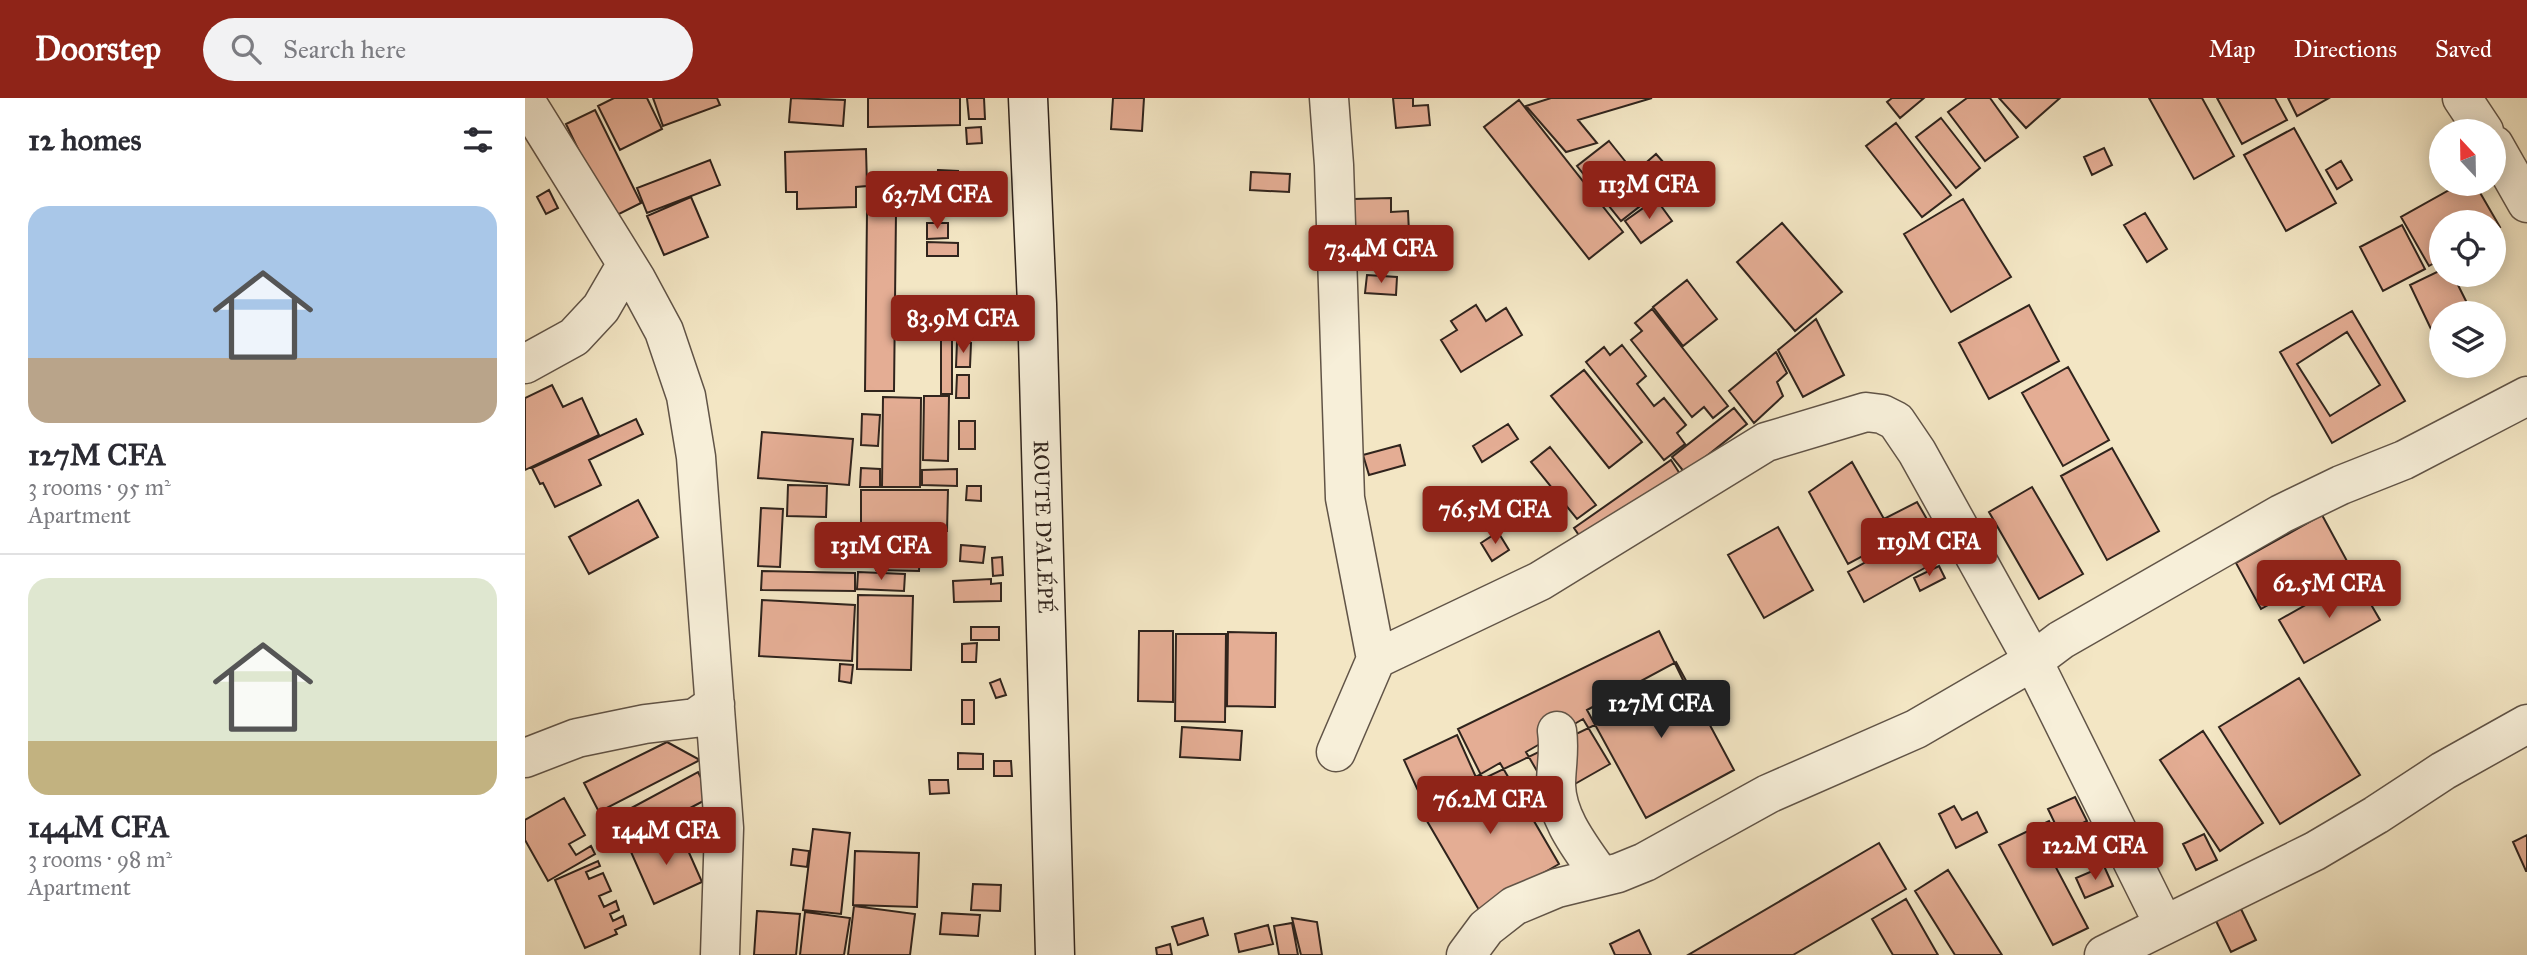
<!DOCTYPE html>
<meta charset="utf-8">
<style>
:root{--surface:#fff;--page:#f2f2f3;--text:#2b2b33;--muted:#7c7c81;--line:#e1e1e2;--accent:#8f2418}
body{margin:0;font-family:"IM FELL Great Primer",serif;background:var(--page);color:var(--text);height:100vh;display:flex;flex-direction:column;font-size:26px;white-space:nowrap}
*{box-sizing:border-box;margin:0}
p{font-size:23px;color:var(--muted)}
.icon{flex:none;width:38px;height:38px;fill:none;stroke:currentColor;stroke-width:2;stroke-linecap:round;stroke-linejoin:round}
.map{position:relative;flex:1;overflow:hidden}
.sheet{display:flex;flex-direction:column;background:var(--surface);width:525px}
.sheet>*{flex:none}
.needle{width:46px;rotate:338deg}
.controls{position:absolute;left:1904px;top:21px;display:grid;gap:14px}
.controls a{display:grid;place-items:center;width:77px;height:77px;border-radius:50%;background:var(--surface);box-shadow:0 4px 18px #0003;font-size:35px}
.price{position:absolute;translate:-50% -60px;padding:0 16px;border-radius:7px;background:var(--accent);color:#fff;font-size:23px;line-height:46px;filter:drop-shadow(0 2px 4px #0008)}
.price::after{content:'';position:absolute;left:50%;top:42px;width:21px;height:16px;margin-left:-10px;background:inherit;clip-path:polygon(0 0,100% 0,50% 100%)}
.price.active{background:#222;color:#fff}
ul{padding:0;list-style:none}
li{display:grid;align-content:center;gap:14px;height:371px;padding:0 28px}
li+li{border-top:2px solid var(--line)}
li span{display:grid;place-items:center;height:217px;border-radius:21px;color:#555}
li>.icon{margin-inline-start:auto}
span .icon{width:126px;height:126px;fill:#fffc;stroke-width:1}
li b{font-size:30px}
h2{display:flex;justify-content:space-between;align-items:center;height:84px;padding:0 28px;font-size:30px}
header{display:flex;align-items:center;gap:42px;box-sizing:border-box;height:98px;padding:0 35px;background:var(--accent);color:#fff}
header strong{font-size:33px}
nav{display:flex;gap:38px;margin-inline-start:auto;font-size:24px}
.search{width:490px;height:63px;background:var(--page);display:flex;align-items:center;gap:18px;box-sizing:border-box;padding:0 24px;border-radius:38px;color:var(--muted);font-size:26px}
main{display:flex;flex:1;min-height:0}
.map>svg:first-child{display:block}
</style>
<header>
<strong>Doorstep</strong>
<div class="search"><svg class="icon" aria-label="search" viewBox="0 0 24 24"><circle cx="10" cy="10" r="6"/><path d="M15 15l6 6"/></svg>Search here</div>
<nav><a>Map</a><a>Directions</a><a>Saved</a></nav>
</header>
<main>
<section class="sheet">
<h2>12 homes<svg class="icon" aria-label="filters" viewBox="0 0 24 24"><path d="M4 7h16M4 17h16"/><circle cx="9" cy="7" r="2"/><circle cx="15" cy="17" r="2"/></svg></h2>
<ul>
<li><span style="background:linear-gradient(#a9c7e8 70%,#b9a48a 0)"><svg class="icon" aria-label="home" viewBox="0 0 24 24"><path d="M3 11l9-7 9 7M6 9v11h12V9"/></svg></span><div><b>127M CFA</b><p>3 rooms · 95 m²</p><p>Apartment</p></div></li>
<li><span style="background:linear-gradient(#dfe7d0 75%,#c2b280 0)"><svg class="icon" aria-label="home" viewBox="0 0 24 24"><path d="M3 11l9-7 9 7M6 9v11h12V9"/></svg></span><div><b>144M CFA</b><p>3 rooms · 98 m²</p><p>Apartment</p></div></li>
</ul>
</section>
<div class="map">
<svg width="2002" height="857" viewBox="0 0 2002 857">
<rect width="100%" height="100%" fill="#f3e6c4"/>
<filter id="stains"><feTurbulence type="fractalNoise" baseFrequency=".00286" numOctaves="4"/><feColorMatrix values="0 0 0 0 .2 0 0 0 0 .09 0 0 0 0 .02 0 0 0 .5 -.17"/></filter>
<radialGradient id="worn" r=".72"><stop offset=".6" stop-color="#630" stop-opacity="0"/><stop offset="1" stop-color="#630" stop-opacity=".3"/></radialGradient>
<path fill="#e4ad94" stroke="#30241d" stroke-width="2" fill-rule="evenodd" d="M89 0H122L137 31 95 52 73 8Z
M128 0H192L195 7 138 28Z
M266 0 320 2 318 28 264 24Z
M343 0H435V27L343 29Z
M442 0H459L460 21H444Z
M588 0H619L617 33 586 31Z
M868 0H888V8L903 7 905 27 871 30Z
M1026 0H1127L1053 22 1072 45 1041 54 1001 8Z
M1367 0H1399L1375 20 1362 4Z
M1442 0H1465L1493 39 1460 63 1423 14Z
M1474 0H1535L1501 30Z
M1624 0H1677L1709 58 1669 81Z
M1692 0H1750L1762 22 1717 46Z
M1763 0H1804L1772 18Z
M994 2 1098 134 1064 161 959 29Z
M70 12 116 105 86 120 41 26Z
M1416 20 1455 70 1431 90 1391 39Z
M1371 25 1426 97 1397 119 1341 48Z
M456 29 457 45 442 46 441 30Z
M1769 30 1811 105 1761 133 1719 57Z
M1084 43 1128 98 1096 123 1052 68Z
M1579 50 1587 67 1567 77 1559 59Z
M341 51 342 88 331 89V109L272 111V94H261L260 54Z
M1131 56 1162 91 1148 104 1116 69Z
M185 62 195 87 122 115 112 90Z
M1816 63 1827 82 1812 91 1801 72Z
M413 72 433 73 432 103 411 102Z
M726 74 765 76 764 94 725 92Z
M1935 86H1950L1975 129 1969 132V124H1916V161L1904 168 1876 119Z
M24 92 33 110 21 116 12 99Z
M439 98 461 99V114H438Z
M166 99 183 139 139 157 122 118Z
M866 100V114L883 113 884 135 828 136V101Z
M1131 101 1147 123 1116 145 1100 123Z
M1438 101 1486 179 1426 214 1379 136Z
M342 114H371L369 293H340Z
M1620 115 1642 151 1622 164 1599 127Z
M402 125H423V140L402 141Z
M1257 125 1317 194 1270 233 1212 164Z
M1877 127 1900 171 1858 193 1835 149Z
M402 144 433 145V158H402Z
M1916 172V177H1928L1947 215H1916V252L1885 187Z
M842 177 872 179 871 197 840 195Z
M1162 182 1192 221 1158 248 1128 209Z
M951 207 961 223 981 210 997 237 936 274 916 242 932 232 926 223Z
M1504 207 1534 263 1464 301 1434 245Z
M1127 211 1203 308 1188 320 1179 309 1167 319 1106 242 1117 233 1110 225Z
M1827 213 1880 303 1807 345 1755 254ZM1822 234 1855 287 1805 318 1772 266Z
M416 215H427V296H416Z
M1291 221 1319 277 1278 299 1253 252Z
M432 244 446 245 445 269H431Z
M1097 247 1121 278 1112 286 1129 308 1139 300 1161 327 1152 335 1160 346 1139 362 1061 264 1079 249 1085 257Z
M1251 254 1262 275 1252 284 1258 298 1229 325 1204 293Z
M1543 269 1584 342 1538 368 1497 295Z
M1059 272 1117 344 1084 370 1026 298Z
M432 277H444V300H431Z
M27 287 38 309 57 300 74 337 0 372V300Z
M399 298H424L423 363 398 362Z
M358 299 396 300 395 389H357Z
M1209 310 1222 326 1160 375 1147 359Z
M337 316 355 317 353 348 336 347Z
M111 321 118 336 64 362 76 387 30 409 18 385 15 386 7 370Z
M434 323H450V351H434Z
M983 326 993 341 957 364 948 348Z
M237 334 328 341 324 387 233 380Z
M875 347 880 367 844 377 838 357Z
M1025 349 1071 407 1052 421 1006 364Z
M1587 350 1634 433 1582 462 1536 378Z
M1146 362 1157 379 1060 446 1049 430Z
M1327 364 1359 421 1392 404 1403 423 1323 466 1284 394Z
M336 370 355 371V389H335Z
M432 371V388L397 387V372Z
M263 387 302 388 301 419 262 418Z
M442 388H456V403L441 402Z
M1507 389 1558 476 1514 501 1464 414Z
M336 392H423L422 433 336 432Z
M113 402 133 439 64 476 44 439Z
M236 410 258 411 255 469 233 468Z
M1797 417 1822 463 1736 511 1711 465Z
M1253 429 1288 492 1239 520 1203 457Z
M1404 429 1421 458 1339 504 1323 474Z
M973 434 984 452 967 463 956 445Z
M436 447 460 449 458 465 435 463Z
M351 452 395 453 394 473 351 472Z
M477 459 478 477 468 478 467 460Z
M1414 468 1420 480 1395 493 1389 480Z
M237 473 330 475V493L236 492Z
M333 474 380 476 379 493 332 491Z
M1830 479 1855 522 1779 565 1754 522Z
M466 481V486L476 485V503L429 504 428 483Z
M333 497 388 498 386 572 332 571Z
M237 502 330 507 327 563 234 558Z
M446 529H474V542H446Z
M614 533H648V604L613 603Z
M1134 533 1159 584 958 681 933 631Z
M703 534 751 535 750 609 702 608Z
M651 536H701L700 624 650 623Z
M452 545 451 564H437V546Z
M1151 564 1209 672 1121 720 1062 612Z
M315 566 328 567 326 585 314 583Z
M1774 580 1835 677 1755 726 1694 629Z
M475 581 481 597 471 600 465 585Z
M437 602H449V626H437Z
M1058 621 1085 666 1027 699 1001 654Z
M657 629 717 633 715 662 655 659Z
M1678 633 1738 725 1695 753 1635 662Z
M932 637 954 686 901 710 879 662Z
M142 644 175 662 74 714 59 685Z
M433 655 458 656V671H433Z
M469 663H486L487 678H469Z
M975 665 1034 766 954 812 895 711Z
M173 674 186 699 97 746 84 722Z
M404 682H423L424 695 405 696Z
M1550 699 1562 723 1535 736 1523 711Z
M39 700 60 737 44 746 51 757 66 748 70 756 23 783 0 742V722Z
M1429 708 1437 722 1452 714 1462 734 1431 750 1414 716Z
M1524 723 1531 738 1518 745 1563 830 1528 847 1474 747Z
M288 731 325 735 316 816 278 812Z
M154 732 177 784 129 806 106 754Z
M1679 736 1692 762 1671 772 1658 746Z
M2002 737V773H2001L1988 744Z
M1354 745 1381 791 1268 857H1163Z
M268 751 284 753 282 769 266 767Z
M330 753 394 755 392 809 328 807Z
M73 763 75 768 61 774 64 781 78 775 86 793 74 798 79 809 91 803 94 812 85 816 88 823 98 818 101 827 90 832 92 836 60 850 30 782Z
M1579 768 1588 788 1560 800 1551 780Z
M1423 772 1477 857H1430L1390 793Z
M448 786 476 787 475 813 446 812Z
M1381 801 1413 857H1368L1347 821Z
M329 808 390 816 385 857H323Z
M1716 811 1731 842 1706 854 1691 823Z
M232 813 275 816 271 857H229Z
M280 814 325 820 319 857H275Z
M417 815 455 817 453 838 415 836Z
M678 820 683 837 653 847 647 829Z
M767 820 792 824 797 857H776Z
M767 825 773 857H754L749 828Z
M743 827 748 846 714 854 710 836Z
M1114 832 1126 857H1090L1085 846Z
M645 846 647 857H632L631 850Z"/>
<g fill="none" stroke-linecap="round" stroke-linejoin="round">
<g stroke="#615447" stroke-width="41">
<path id="minor" d="M804 0 809 67 820 400 851 561 811 654
M1937 0 1959 33
M0 2 111 181 139 233 161 298 171 359 199 730 195 857
M1969 47 2002 105
M0 266 49 239 76 210 101 167
M851 561 1015 483 1241 344 1341 314 1357 316 1371 323 1392 354 1508 563 1639 827
M1032 633C1035 652 1031 669 1031 687 1032 722 1058 752 1076 779
M0 660 52 640 120 626 170 620 190 606
M941 857 961 830 989 808 1032 790 1093 775 1120 764 1243 696 1391 631 1508 563 1536 542 1756 416 1816 387 1879 362 2002 298
M1579 857 1790 753 1851 717 1918 673 2002 626"/>
</g>
<g stroke="#30241d" stroke-width="41">
<g id="secondary">
<path id="s1" d="M503 0 512 206 530 857"/>
</g>
</g>
<use href="#minor" stroke="#f7efd9" stroke-width="38"/>
<use href="#secondary" stroke="#f7efd9" stroke-width="38"/>
</g>
<g text-anchor="middle" stroke-width="5" stroke-linejoin="round" paint-order="stroke">
<g font-size="21" fill="#30241d" stroke="#f7efd9">
<text dy="7" stroke="none"><textPath href="#s1" startOffset="429">ROUTE D'ALÉPÉ</textPath></text>
</g>
</g>
<rect width="100%" height="100%" filter="url(#stains)"/>
<rect width="100%" height="100%" fill="url(#worn)"/>
</svg>
<div class="controls">
<a><svg class="needle" viewBox="-14 -14 28 28"><path d="M0-13l5 13h-10z" fill="#e53935"/><path d="M0 13l5-13h-10z" fill="#7c7c81"/></svg></a>
<a><svg class="icon" aria-label="locate" viewBox="0 0 24 24"><circle cx="12" cy="12" r="6"/><path d="M12 2v4M12 18v4M2 12h4M18 12h4"/></svg></a>
<a><svg class="icon" aria-label="layers" viewBox="0 0 24 24"><path d="M12 4l9 5-9 5-9-5zM3 14l9 5 9-5"/></svg></a>
</div>
<b class="price" style="left:1124px;top:123px">113M CFA</b>
<b class="price" style="left:412px;top:133px">63.7M CFA</b>
<b class="price" style="left:856px;top:187px">73.4M CFA</b>
<b class="price" style="left:438px;top:257px">83.9M CFA</b>
<b class="price" style="left:970px;top:448px">76.5M CFA</b>
<b class="price" style="left:1404px;top:480px">119M CFA</b>
<b class="price" style="left:356px;top:484px">131M CFA</b>
<b class="price" style="left:1804px;top:522px">62.5M CFA</b>
<b class="price active" style="left:1136px;top:642px">127M CFA</b>
<b class="price" style="left:965px;top:738px">76.2M CFA</b>
<b class="price" style="left:141px;top:769px">144M CFA</b>
<b class="price" style="left:1570px;top:784px">122M CFA</b>
</div>
</main>
